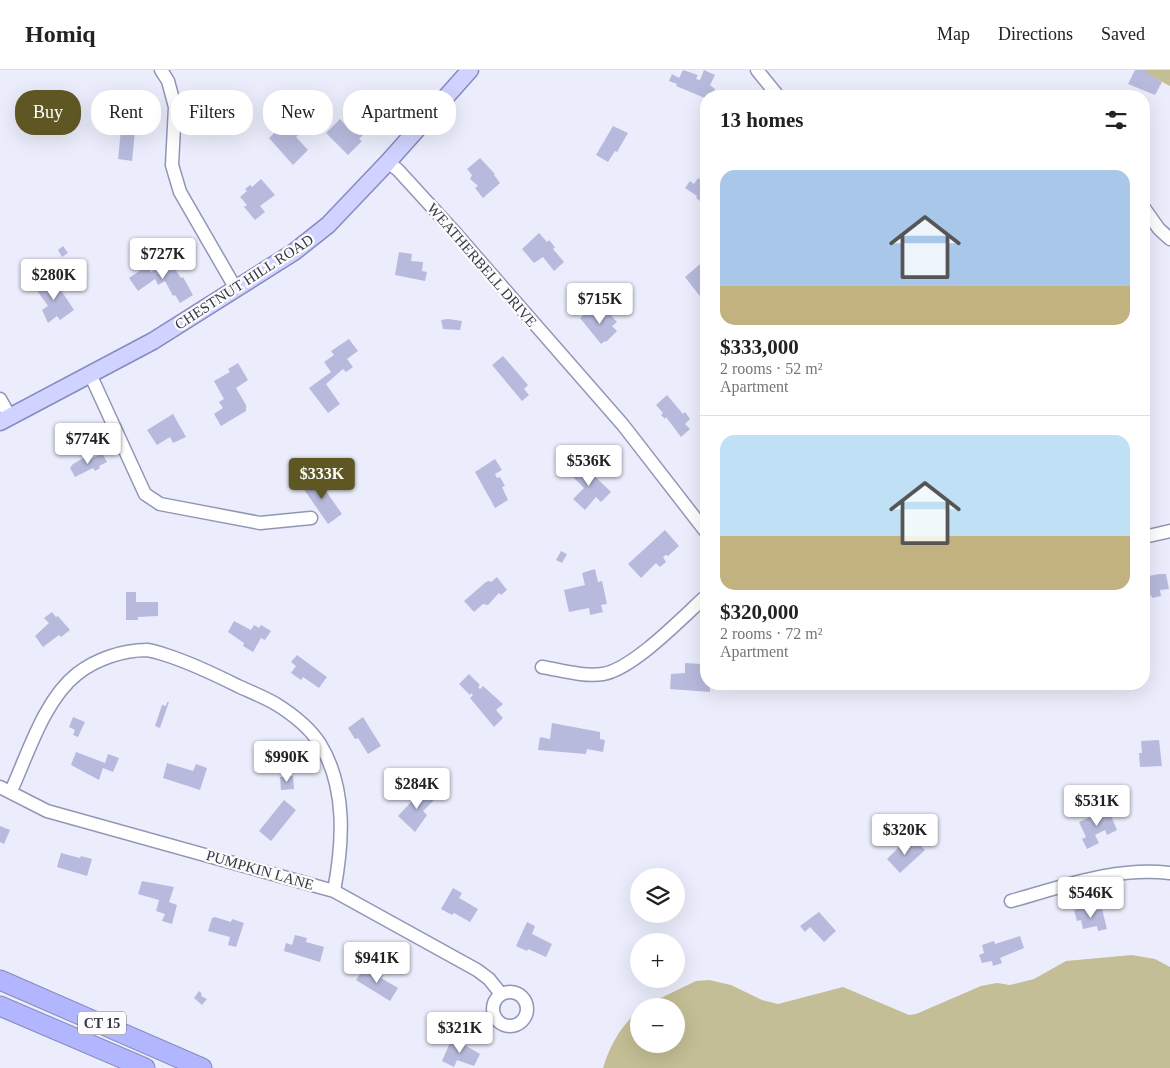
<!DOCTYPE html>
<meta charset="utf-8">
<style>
:root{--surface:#fff;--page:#f2f2f2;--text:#222;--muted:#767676;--line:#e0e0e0;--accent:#5e5724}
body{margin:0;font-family:"Times New Roman",serif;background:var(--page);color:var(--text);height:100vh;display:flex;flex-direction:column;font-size:19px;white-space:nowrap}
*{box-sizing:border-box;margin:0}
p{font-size:16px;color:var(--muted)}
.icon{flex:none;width:28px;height:28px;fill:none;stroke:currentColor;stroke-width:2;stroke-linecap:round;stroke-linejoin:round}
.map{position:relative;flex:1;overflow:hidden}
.panel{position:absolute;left:700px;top:20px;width:450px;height:600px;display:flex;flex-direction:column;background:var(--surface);border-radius:20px;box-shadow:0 5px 20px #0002}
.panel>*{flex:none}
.hud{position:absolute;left:15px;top:20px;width:475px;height:45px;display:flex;gap:10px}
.fabs{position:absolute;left:630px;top:798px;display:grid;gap:10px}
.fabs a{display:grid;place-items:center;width:55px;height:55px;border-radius:50%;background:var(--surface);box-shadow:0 5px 20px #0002;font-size:25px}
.price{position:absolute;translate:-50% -42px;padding:0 11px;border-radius:5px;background:#fff;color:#222;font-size:16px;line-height:32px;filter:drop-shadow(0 1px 2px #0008)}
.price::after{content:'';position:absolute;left:50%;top:30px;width:15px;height:11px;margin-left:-8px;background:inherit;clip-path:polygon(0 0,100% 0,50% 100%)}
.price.active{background:var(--accent);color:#fff}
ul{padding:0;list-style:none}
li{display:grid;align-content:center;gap:10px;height:265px;padding:0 20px}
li+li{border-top:1px solid var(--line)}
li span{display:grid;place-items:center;height:155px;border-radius:15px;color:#555}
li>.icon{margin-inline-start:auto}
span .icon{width:90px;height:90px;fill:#fffc;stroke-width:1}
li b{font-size:21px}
h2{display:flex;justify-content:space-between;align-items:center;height:60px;padding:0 20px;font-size:21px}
.tag{padding:0 18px;border-radius:20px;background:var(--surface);box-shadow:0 5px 20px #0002;font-size:18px;line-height:45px}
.tag.active{background:var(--accent);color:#fff}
header{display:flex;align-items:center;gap:30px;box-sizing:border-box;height:70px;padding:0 25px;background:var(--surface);border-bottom:1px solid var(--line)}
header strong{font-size:24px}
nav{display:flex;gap:28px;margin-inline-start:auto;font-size:18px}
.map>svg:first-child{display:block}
</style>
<header>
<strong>Homiq</strong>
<nav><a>Map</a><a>Directions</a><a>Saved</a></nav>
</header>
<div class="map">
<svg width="1170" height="998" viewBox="0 0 1170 998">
<rect width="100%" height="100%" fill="#ebedfc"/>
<path fill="#c3be95" d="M1139 0H1170V16Z
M1132 885 1155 889 1170 897V998H603C610 975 621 956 639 940V974H676V936H644L696 911 709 910 731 915 762 930 778 934 843 917 909 945 916 944 981 916 997 913 1010 915 1034 909 1066 891Z"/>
<path fill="#b7badc" d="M683 0 698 5 696 9 700 10 704 0 715 5 710 15 715 19 712 26 707 24 705 28 676 16 677 14 669 11 672 4 679 8Z
M1135 0H1147L1146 3 1162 12 1155 25 1128 14Z
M295 48 305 59 296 67 308 80 293 95 269 68 283 54 286 57Z
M340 49 349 59 355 53 365 63 359 69 362 71 348 85 326 63Z
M613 56 628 63 617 82 615 81 608 92 596 85Z
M121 60 135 61 132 91 118 89Z
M480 88 495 104 494 105 500 113 483 128 475 118 478 116 470 109 472 105 467 99Z
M698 108 706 113V123L704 122 700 131 696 128 697 126 685 118 690 111 694 114Z
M261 109 275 125 260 136 265 142 255 150 244 137 247 135 240 127 247 121 245 119 250 115 252 117Z
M539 163 547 172 549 170 555 177 553 179 564 192 554 201 543 187 534 193 522 179Z
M63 176 68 183 62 187 58 180Z
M399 182 412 184 411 191 423 192 422 201 427 202 425 211 395 205Z
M169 190 181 208 183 207 193 225 180 233 175 225 173 226 165 211 158 215 155 209 138 221 129 208 147 196 151 202Z
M700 194 706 201V234L685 207Z
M53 208 74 240 60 250 57 246 48 253 42 240 48 236 36 219Z
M593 237 603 248 609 243 617 252 612 256 617 261 606 272 605 271 601 274 580 248Z
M448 249 462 251 460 260 443 259 441 250Z
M349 269 358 281 347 289 353 297 346 302 343 299 326 314 340 334 328 343 309 318 331 302 324 292 334 285 331 281Z
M503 286 528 315 524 319 529 325 522 331 492 295Z
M238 293 248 310 236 318 246 335V341L221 356 214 344 223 338 219 332 224 329 214 311 230 302 228 299Z
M667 325 683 344 685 342 690 349 685 354 690 359 681 367 666 347 665 349 661 345 663 343 656 335Z
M173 344 186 367 173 373 170 367 157 375 147 360Z
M102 383 107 392 99 396 100 398 95 401 93 398 75 407 70 398 73 394 87 386 89 390Z
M495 389 502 400 495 404 497 408 500 407 505 416 502 417 508 430 495 438 475 402Z
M581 393 611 422 601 432 596 427 585 440 573 429 584 418 570 404Z
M314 404 342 444 328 454 303 418 310 413 307 409Z
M665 460 679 476 668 486 666 485 663 487 666 492 660 497 656 493 641 508 628 494Z
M561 481 567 484 562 493 556 490Z
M595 499 598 512 602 511 607 534 601 535 603 542 590 545 589 538 569 542 564 520 585 515 582 503Z
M1159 504H1166L1169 519 1160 520 1161 526 1152 528 1151 525 1144 526V507Z
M497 507 507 520 501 525 499 523 488 535 483 534 474 542 464 531 486 512 489 511 491 512Z
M126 522H136V532H158V546L138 547V550H126Z
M52 542 56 547 58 546 70 560 61 567 59 565 43 577 35 566 49 553 44 548Z
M234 551 251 560 254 555 259 558 261 555 271 561 265 570 261 568 253 582 243 576 244 573 228 562Z
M297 585 327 607 319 618 303 607 301 610 291 603 296 596 291 592Z
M685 593 701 594V605H706V614H710V622L670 619 671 604 685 603Z
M469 604 480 615 478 617 480 619 483 616 503 634 496 640 503 648 494 657 470 628 473 625 471 623 470 625 459 614Z
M167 632H169L160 658 155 656 162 635 166 636Z
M73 647 85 652 78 667 73 665 75 660 69 657Z
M363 647 381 676 368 684 358 668 355 669 348 658Z
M552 653 600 662V669L605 670 603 682 587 679 586 684 538 680 540 667 550 669Z
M1159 670 1162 696 1140 697 1139 683H1142L1141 671Z
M76 682 105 693 108 684 119 688 113 702 103 698 99 710 71 695Z
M167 693 193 701 196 694 207 698 200 720 163 708Z
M293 706 294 719 281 720 280 707Z
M425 717 436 728 423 741 427 745 415 762 398 746Z
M284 730 296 740 271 771 259 761Z
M1108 739 1117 760 1107 765 1105 760 1095 765 1099 773 1087 779 1082 769 1086 767 1079 752Z
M0 756 10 760 4 774 0 772Z
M915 770 925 780 900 803 887 789 904 772 908 777Z
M61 783 80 788 81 786 92 789 87 806 57 797Z
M142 811 174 817 169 832 177 835 172 854 162 851 165 844 156 841 159 830 138 824Z
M453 818 462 823 459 828 461 829 478 839 470 852 454 843 452 845 441 839Z
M1086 837 1087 840 1090 839 1091 841 1102 839 1107 859 1098 861 1097 856 1083 859 1081 850 1077 851 1074 840Z
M819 842 836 861 824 872 810 857 805 862 800 856Z
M215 847 231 852 232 849 244 853 236 877 228 875 230 867 208 861 212 848Z
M527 852 535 856 532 864 552 874 546 887 528 879 527 881 516 876Z
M295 865 307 868 306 872 324 877 320 892 284 881 286 873 292 875Z
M1020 866 1024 878 1000 888 1002 893 993 896 992 891 982 893 979 885 984 883 982 875 994 871 995 874Z
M373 899 383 905 381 908 398 918 390 931 356 910 363 900 369 904Z
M199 921 202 924 201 926 207 929 202 935 194 928Z
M452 968 480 984 474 996 457 990 454 997 442 991Z"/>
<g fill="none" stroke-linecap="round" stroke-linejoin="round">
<g stroke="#9296b6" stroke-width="15">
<path id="minor" d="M161 0 168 11 175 37 172 95 180 122 236 219
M757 0 778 26
M388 92 398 100 451 158 623 355 706 462
M1144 138 1159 159 1170 169
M90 304 145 424 160 434 260 453 311 448
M0 329 10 347
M1144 467 1170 461
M542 597C561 600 583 607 603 604 633 599 682 548 706 526
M0 717 47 741 334 821 477 900 489 909 501 924
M11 721C28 684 44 630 77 604 96 589 123 580 147 580 153 581 160 583 166 585 191 593 214 604 238 616 251 622 264 627 276 634 292 644 310 658 320 674 347 718 343 773 334 821
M1011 831C1062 817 1116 796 1170 803
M493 939a17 17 0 1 1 34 0a17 17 0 1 1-34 0Z"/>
</g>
<g stroke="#868abe" stroke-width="19">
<path id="major" d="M0 352 153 271 294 182 328 155 388 92 470 0"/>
</g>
<g stroke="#868abe" stroke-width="21">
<path id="highway" d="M0 910 202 998
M0 936 145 998"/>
</g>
<use href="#minor" stroke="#fff" stroke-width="12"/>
<use href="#major" stroke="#d0d3ff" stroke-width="16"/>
<use href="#highway" stroke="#b1b6ff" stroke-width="19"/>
</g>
<g text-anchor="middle" stroke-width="4.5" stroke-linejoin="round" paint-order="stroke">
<rect fill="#fcfcfc" stroke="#71727c" stroke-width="1" x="78" y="941.5" width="48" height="23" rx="4"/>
<g font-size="14" font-weight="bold" fill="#363745">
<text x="102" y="958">CT 15</text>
</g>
<g font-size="15" fill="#363745" stroke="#fcfcfc">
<text transform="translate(482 195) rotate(49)" y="5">WEATHERBELL DRIVE</text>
<text transform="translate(244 212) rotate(-33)" y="5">CHESTNUT HILL ROAD</text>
<text transform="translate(260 800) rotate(16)" y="5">PUMPKIN LANE</text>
</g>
</g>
</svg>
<div class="fabs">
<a><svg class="icon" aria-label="layers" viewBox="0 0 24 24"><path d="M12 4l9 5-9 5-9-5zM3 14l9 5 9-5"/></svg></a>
<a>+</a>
<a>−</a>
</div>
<b class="price" style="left:163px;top:210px">$727K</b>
<b class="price" style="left:54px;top:231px">$280K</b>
<b class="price" style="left:600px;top:255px">$715K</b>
<b class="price" style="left:88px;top:395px">$774K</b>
<b class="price" style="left:589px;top:417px">$536K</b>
<b class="price active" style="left:322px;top:430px">$333K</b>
<b class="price" style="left:287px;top:713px">$990K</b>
<b class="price" style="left:417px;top:740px">$284K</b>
<b class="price" style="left:1097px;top:757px">$531K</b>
<b class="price" style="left:905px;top:786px">$320K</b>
<b class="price" style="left:1091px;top:849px">$546K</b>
<b class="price" style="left:377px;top:914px">$941K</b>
<b class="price" style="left:460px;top:984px">$321K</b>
<div class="hud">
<a class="tag active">Buy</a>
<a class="tag">Rent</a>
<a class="tag">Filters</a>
<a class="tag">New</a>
<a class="tag">Apartment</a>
</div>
<section class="panel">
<h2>13 homes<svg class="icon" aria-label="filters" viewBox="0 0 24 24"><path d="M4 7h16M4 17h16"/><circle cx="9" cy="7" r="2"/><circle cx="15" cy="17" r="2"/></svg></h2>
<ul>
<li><span style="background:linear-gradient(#a9c7e8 75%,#c2b280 0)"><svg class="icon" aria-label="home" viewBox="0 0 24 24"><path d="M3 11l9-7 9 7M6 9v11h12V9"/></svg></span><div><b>$333,000</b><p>2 rooms · 52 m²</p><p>Apartment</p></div></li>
<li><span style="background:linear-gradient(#bfe0f5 65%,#c2b280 0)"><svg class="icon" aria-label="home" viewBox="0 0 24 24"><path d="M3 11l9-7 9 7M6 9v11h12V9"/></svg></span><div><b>$320,000</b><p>2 rooms · 72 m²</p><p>Apartment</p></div></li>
</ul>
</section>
</div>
